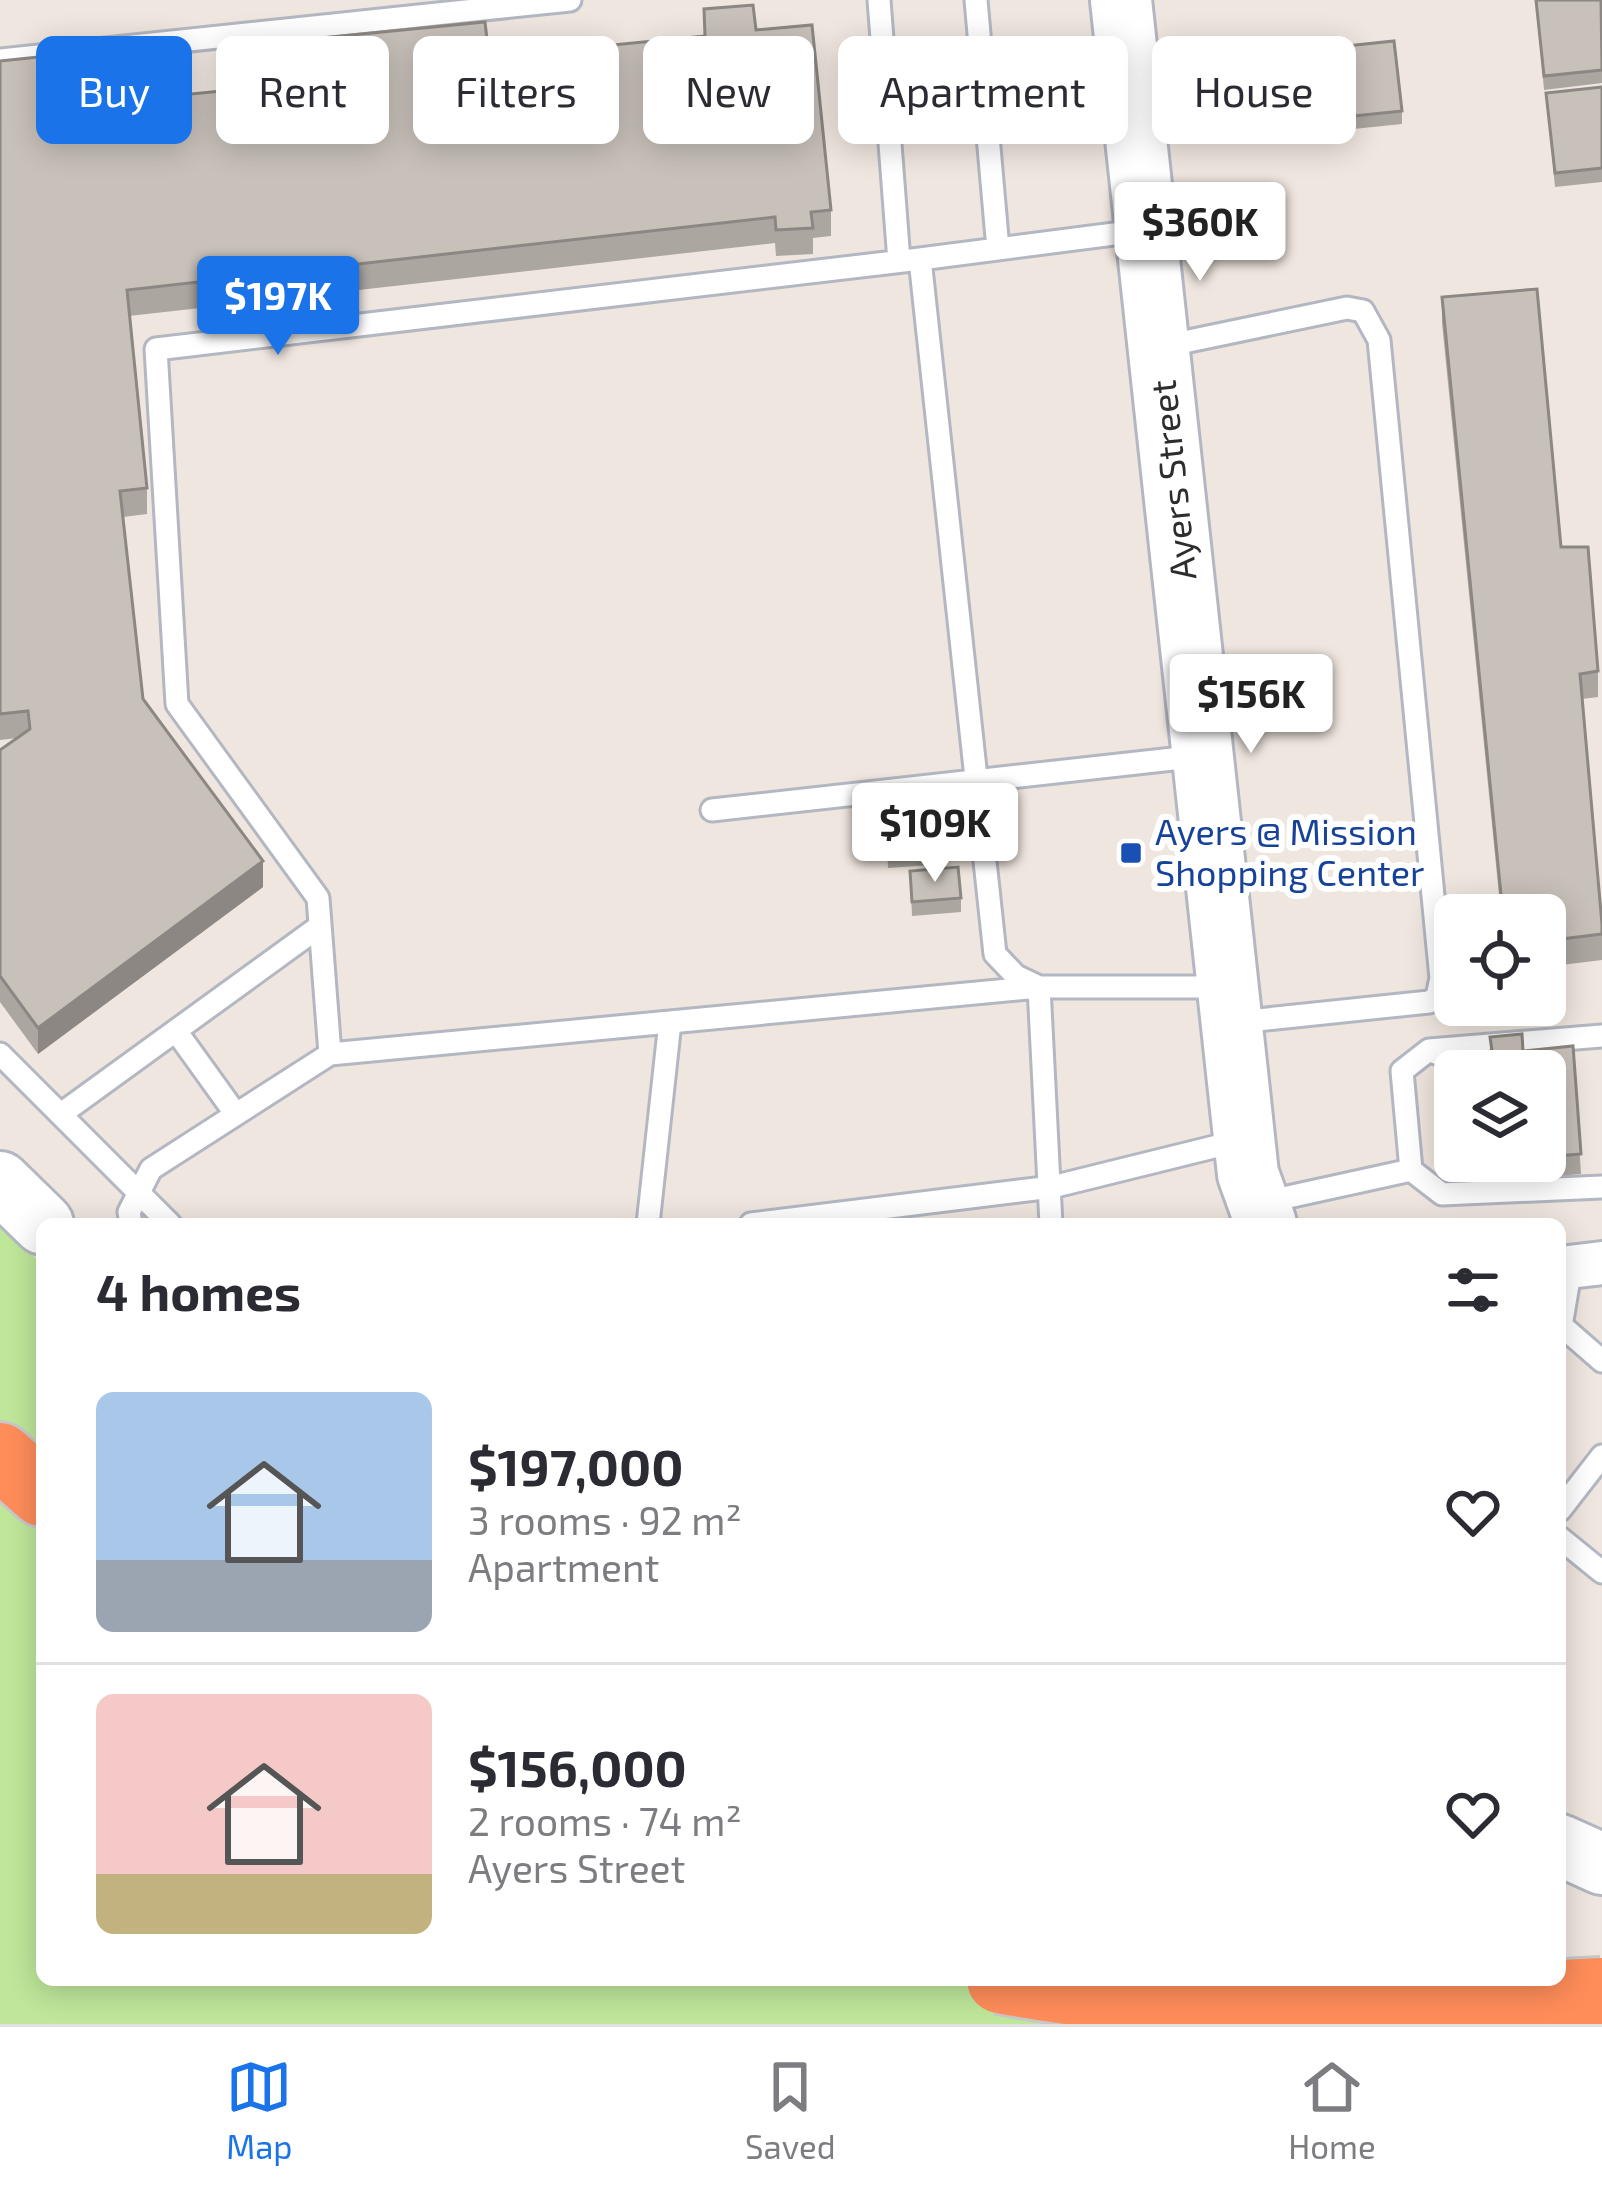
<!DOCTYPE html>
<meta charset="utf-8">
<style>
:root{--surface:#fff;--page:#f2f2f3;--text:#2b2b33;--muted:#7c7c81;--line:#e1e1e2;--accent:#1a73e8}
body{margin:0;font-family:"Exo 2",sans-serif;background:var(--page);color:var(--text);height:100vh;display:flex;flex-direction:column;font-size:45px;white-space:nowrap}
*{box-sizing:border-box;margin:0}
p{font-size:39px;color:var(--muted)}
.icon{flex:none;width:66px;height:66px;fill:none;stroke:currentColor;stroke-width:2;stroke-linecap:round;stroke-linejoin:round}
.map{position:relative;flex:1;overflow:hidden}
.sheet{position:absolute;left:36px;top:1218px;width:1530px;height:768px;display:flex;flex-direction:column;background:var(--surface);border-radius:18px;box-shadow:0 6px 30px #0003}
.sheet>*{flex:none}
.hud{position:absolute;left:36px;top:36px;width:1530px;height:108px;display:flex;gap:24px}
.buttons{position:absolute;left:1434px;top:894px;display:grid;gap:24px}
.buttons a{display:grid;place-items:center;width:132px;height:132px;border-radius:18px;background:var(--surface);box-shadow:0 6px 30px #0003;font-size:60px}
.price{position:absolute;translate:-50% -102px;padding:0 27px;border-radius:12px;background:#fff;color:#222;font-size:39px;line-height:78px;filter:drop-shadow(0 3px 6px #0008)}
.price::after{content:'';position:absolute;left:50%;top:72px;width:36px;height:27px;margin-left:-18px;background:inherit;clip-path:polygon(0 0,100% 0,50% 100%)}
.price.current{background:var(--accent);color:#fff}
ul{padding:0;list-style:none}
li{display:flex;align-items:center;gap:36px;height:300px;padding:0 60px}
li+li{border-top:3px solid var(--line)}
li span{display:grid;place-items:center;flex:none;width:336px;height:240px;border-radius:18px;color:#555}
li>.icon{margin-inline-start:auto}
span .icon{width:144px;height:144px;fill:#fffc;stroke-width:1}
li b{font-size:51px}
h2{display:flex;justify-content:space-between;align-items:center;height:144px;padding:0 60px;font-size:51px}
.tag{padding:0 42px;border-radius:18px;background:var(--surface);box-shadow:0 6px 30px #0003;font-size:42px;line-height:108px}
.tag.current{background:var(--accent);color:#fff}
.tabs{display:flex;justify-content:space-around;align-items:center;height:168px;border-top:3px solid var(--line);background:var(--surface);font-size:33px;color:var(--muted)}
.tabs a{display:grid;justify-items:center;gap:6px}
.tabs .current{color:var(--accent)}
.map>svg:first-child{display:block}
</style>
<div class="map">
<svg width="1602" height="2024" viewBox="0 0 1602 2024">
<rect width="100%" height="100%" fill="#efe6df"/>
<path fill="#bee79a" d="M0 1225 42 1264V1980H1099L1113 2024H0Z"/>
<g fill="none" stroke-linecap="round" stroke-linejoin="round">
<g stroke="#b3b7c1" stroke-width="27">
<path id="service" d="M879 0 899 261
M976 0 998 249
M0 60 570 0
M1145 230 920 259 995 954 1016 976 1039 987H1226
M1160 347 1347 308 1363 311 1379 340 1441 978 1437 997 1429 1002 1238 1022
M712 810 1200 756
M670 1022 1039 987 1051 1224
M176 1031 235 1113
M1602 1036 1429 1050 1402 1071 1411 1170 1442 1194 1602 1187
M1434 1052 1467 1066 1491 1062
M0 1054 170 1224
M330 1054 318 898 177 704 156 349 920 259
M61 1114 320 926
M1265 1202 1411 1170
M131 1224 129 1212 151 1169 330 1054 670 1022 648 1224
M751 1224 1052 1187 1238 1141
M1563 1327 1602 1361
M1560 1332 1571 1267
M1560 1510 1602 1456
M1560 1538 1602 1572"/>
</g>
<g stroke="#b3b7c1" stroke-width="48">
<path id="minor" d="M1560 1268 1602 1263"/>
</g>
<g stroke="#b3b7c1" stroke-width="66">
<path id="secondary" d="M1121 0 1248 1174 1266 1224
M0 1182 43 1224
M1560 1845 1602 1864"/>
</g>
<g stroke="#c8c8c8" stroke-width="72">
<path id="motorway" d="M0 1456 42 1493"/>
</g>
<use href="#service" stroke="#fff" stroke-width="21"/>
<use href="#minor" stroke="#fff" stroke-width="42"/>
<use href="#secondary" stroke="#fff" stroke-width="60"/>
<use href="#motorway" stroke="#ff8d5a" stroke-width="66"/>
<g stroke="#c8c8c8" stroke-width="72" stroke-linecap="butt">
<path id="motorway-bridge" d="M1000 1980C1199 2019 1401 2002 1602 1991"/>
</g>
<use href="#motorway-bridge" stroke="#ff8d5a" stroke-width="66"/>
</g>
<path fill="#aca6a0" d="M1536 0 1602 12V83L1544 90Z
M704 9 756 30 831 210V236L813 238V254L776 256 775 243 129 316 147 488V514L123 517 143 699 263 887 38 1054 0 1002V750L18 738 0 740V61L71 87 90 104 230 90 229 47 489 57 704 36Z
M1327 48 1402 111V124L1334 131Z
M1602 87V182L1555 187 1546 93Z
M1442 297 1561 547 1598 671V697L1582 699 1602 924V960L1545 967V915H1501L1442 323Z
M886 820 946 850V864L888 868Z
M910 871 961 898V912L912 916Z
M1522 1034 1523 1051 1573 1046 1581 1174 1482 1182 1480 1161H1545V1071H1473V1053L1490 1051V1037Z"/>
<path fill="#8c8782" d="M263 861V887L38 1054V1028Z"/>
<path fill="#c8c1ba" stroke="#8c8782" stroke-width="3" d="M1536 0H1601L1602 70 1544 76Z
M753 5 756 30 812 25 831 210 811 212 813 228 776 230 775 217 127 290 147 488 120 491 143 699 263 861 38 1028 0 976V750L30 729 28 711 0 714V61L68 54 71 87 88 86 90 104 232 90 229 47 485 22 489 57 705 36 704 9Z
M1394 41 1402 111 1334 118 1327 48Z
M1602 87V168L1555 173 1546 93Z
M1537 289 1561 547H1588L1598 671 1580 674 1602 924V934L1545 941V915H1503L1442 297Z
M944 815 946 850 888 854 886 820Z
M958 867 961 898 912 902 910 871Z
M1522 1034 1523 1051 1573 1046 1581 1154 1545 1157V1071H1474L1473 1053 1492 1051 1490 1037Z"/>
<rect fill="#1a4fb4" stroke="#fff" stroke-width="4.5" x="1119" y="841" width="24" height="24" rx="6"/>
<g text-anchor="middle" stroke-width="12" stroke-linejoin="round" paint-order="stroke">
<g font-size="36" fill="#2d2d2d" stroke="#fff">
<text transform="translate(1173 480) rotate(-96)" y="13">Ayers Street</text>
</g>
<g font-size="36" fill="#164399" stroke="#fff" text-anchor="start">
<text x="1155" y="845">Ayers @ Mission<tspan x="1155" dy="41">Shopping Center</tspan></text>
</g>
</g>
</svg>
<div class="buttons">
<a><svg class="icon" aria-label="locate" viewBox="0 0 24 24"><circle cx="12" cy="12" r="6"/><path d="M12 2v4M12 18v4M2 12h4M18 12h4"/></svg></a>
<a><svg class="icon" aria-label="layers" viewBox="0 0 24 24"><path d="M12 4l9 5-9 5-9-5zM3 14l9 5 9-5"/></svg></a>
</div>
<b class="price" style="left:1200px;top:284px">$360K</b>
<b class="price current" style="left:278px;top:358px">$197K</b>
<b class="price" style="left:1251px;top:756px">$156K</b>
<b class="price" style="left:935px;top:885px">$109K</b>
<div class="hud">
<a class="tag current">Buy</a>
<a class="tag">Rent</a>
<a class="tag">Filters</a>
<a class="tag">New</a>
<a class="tag">Apartment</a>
<a class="tag">House</a>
</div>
<section class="sheet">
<h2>4 homes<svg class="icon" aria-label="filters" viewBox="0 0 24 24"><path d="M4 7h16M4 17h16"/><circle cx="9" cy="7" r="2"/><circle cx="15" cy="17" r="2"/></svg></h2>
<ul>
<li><span style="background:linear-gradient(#a9c7e8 70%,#9aa5b1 0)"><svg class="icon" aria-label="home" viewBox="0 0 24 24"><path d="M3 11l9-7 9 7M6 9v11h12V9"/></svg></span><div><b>$197,000</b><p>3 rooms · 92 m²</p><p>Apartment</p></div><svg class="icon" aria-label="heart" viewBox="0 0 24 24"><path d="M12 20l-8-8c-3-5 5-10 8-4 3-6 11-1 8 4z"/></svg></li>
<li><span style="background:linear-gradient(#f6c9c9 75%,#c2b280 0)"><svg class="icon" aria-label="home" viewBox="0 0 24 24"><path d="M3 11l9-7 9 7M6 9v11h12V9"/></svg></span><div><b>$156,000</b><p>2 rooms · 74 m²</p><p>Ayers Street</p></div><svg class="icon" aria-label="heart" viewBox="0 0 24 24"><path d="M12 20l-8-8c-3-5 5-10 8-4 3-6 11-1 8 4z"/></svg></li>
</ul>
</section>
</div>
<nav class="tabs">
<a class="current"><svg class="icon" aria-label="map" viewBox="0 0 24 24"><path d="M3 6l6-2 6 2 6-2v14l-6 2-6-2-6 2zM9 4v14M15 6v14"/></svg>Map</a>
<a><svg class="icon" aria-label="saved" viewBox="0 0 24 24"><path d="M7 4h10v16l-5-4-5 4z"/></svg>Saved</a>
<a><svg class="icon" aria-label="home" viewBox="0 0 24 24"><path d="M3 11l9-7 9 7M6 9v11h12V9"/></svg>Home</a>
</nav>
